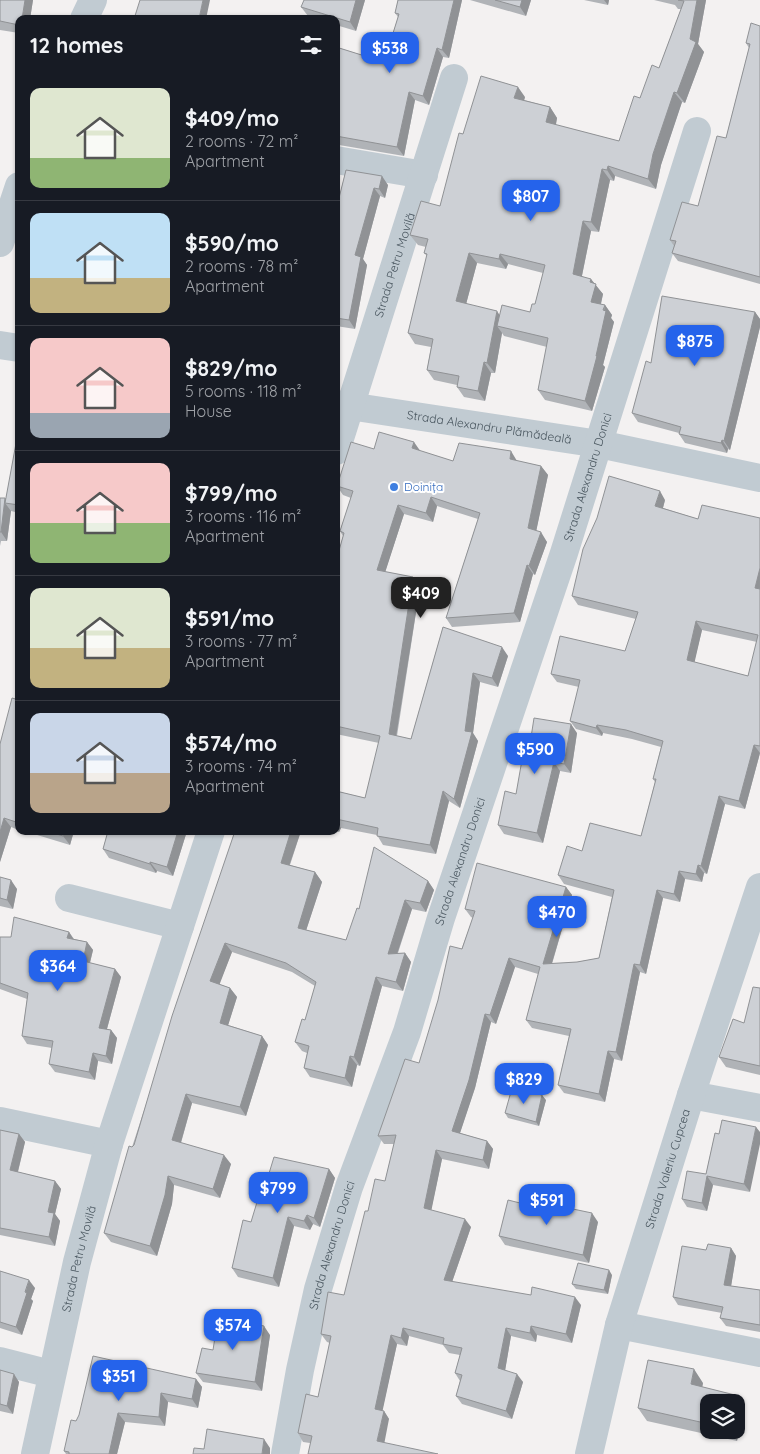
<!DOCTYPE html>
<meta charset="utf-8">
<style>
:root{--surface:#171b24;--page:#20242c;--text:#f1f3f6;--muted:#9ea1a6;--line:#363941;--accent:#2563eb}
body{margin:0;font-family:Quicksand,sans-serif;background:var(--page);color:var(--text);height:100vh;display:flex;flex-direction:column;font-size:19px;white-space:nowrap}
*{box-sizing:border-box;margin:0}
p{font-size:16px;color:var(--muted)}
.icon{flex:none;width:28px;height:28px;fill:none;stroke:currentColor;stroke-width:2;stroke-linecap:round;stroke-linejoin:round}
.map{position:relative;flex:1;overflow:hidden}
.details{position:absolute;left:15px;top:15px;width:325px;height:820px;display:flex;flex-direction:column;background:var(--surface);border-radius:10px;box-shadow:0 1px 4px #0004}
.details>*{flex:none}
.fabs{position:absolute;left:700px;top:1394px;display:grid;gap:10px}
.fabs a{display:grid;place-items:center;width:45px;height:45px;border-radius:10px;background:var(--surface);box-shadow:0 1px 4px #0004;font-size:25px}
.price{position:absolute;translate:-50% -42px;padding:0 11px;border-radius:10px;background:var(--accent);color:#fff;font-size:16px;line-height:32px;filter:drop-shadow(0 1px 2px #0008)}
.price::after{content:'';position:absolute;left:50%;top:30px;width:15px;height:11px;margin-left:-8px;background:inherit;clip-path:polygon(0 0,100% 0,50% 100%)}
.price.active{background:#222;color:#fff}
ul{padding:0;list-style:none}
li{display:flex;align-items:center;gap:15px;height:125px;padding:0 15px}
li+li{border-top:1px solid var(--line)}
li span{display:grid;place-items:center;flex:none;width:140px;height:100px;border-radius:10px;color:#555}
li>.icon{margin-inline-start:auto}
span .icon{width:60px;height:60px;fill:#fffc;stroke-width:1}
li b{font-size:21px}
h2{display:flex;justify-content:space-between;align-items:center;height:60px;padding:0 15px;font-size:21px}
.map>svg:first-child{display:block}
</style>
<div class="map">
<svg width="760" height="1454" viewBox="0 0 760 1454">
<rect width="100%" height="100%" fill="#f3f1f1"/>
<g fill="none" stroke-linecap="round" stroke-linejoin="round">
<g stroke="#c1cbd2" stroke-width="28">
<path d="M84 19 93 0"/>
<path d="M336 160 424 175"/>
<path d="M0 243 19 186"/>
<path d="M0 345 19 348"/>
<path id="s1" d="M336 404 599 444 760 478"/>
<path id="s2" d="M336 451 454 78"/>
<path d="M69 898 180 926"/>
<path d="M691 1095 760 1108"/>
<path d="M0 1121 109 1144"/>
<path d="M619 1325 760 1353"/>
<path d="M0 1361 51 1374"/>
<path id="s3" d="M35 1454 77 1262 109 1144 211 831"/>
<path id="s4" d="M285 1454 300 1370 318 1289 349 1187 407 1032 441 918 564 553 697 131"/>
<path id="s5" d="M589 1454 619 1325 691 1095 760 887"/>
</g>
</g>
<path fill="#b0b3b7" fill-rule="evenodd" d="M0 0H33L30 19H19V33L0 30Z
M365 0 356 31 336 25V19H316L308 16 301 7Z
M398 0H462L449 58 443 57 429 105 415 100 404 156 339 145H336V47L384 62 398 17 395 13Z
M470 0H531L526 16Z
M584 0H609L608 5Z
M654 0H706L698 44 704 52 685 103 682 102 661 165 656 189 615 176 614 181 610 180 599 232 591 231 582 276 594 284 603 294 601 304 605 305 612 315 611 318 614 322 603 365 605 367 592 411 545 400 538 390 547 347 504 336 502 333 495 373H491L485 401 464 397 457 387V385L434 380 427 370 431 347 415 344 408 333 427 256 424 253 426 247 418 245 410 235 440 206 463 134 525 97 524 100 550 107 557 118 556 125 619 141 640 98 659 68 681 9H678L675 5ZM477 263 506 269 508 264 543 273 535 304 530 312 499 315 466 304Z
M760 26V284L678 261 672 253 674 246 670 240 698 206 726 138 749 48 746 43Z
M346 170 388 185 385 198 380 196 363 259 367 265 355 329 336 326V198H339Z
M755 312 760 319V327L730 450 728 449 727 453 685 443 679 434V433L638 422 632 413 651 363Z
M19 427V513L11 511 7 541H1L0 546V498H5L6 499Z
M374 449 420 451 453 461H517L541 466 548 475 536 531 547 542 535 575 533 574 520 622 452 627 446 618 478 519 437 506 433 522 404 514 385 572 413 577 420 587 397 736 411 739 443 627 508 656 498 687 480 682 473 733 478 741 460 808 449 801 436 854 383 845 377 835 341 828 339 832 336 831V791L365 798 379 743 336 734V561L343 536 340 531 351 498 343 495 337 486Z
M665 500 663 508 698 519 760 518V753L745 809 725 804 707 874 704 873 702 882 685 879 680 902 663 898 646 974 640 972 622 1061 614 1059 605 1102 564 1093 558 1085 569 1036 532 1028 526 1020 538 974 515 967 496 1024 491 1022 475 1088 460 1133 487 1141 493 1149 489 1169 442 1159 431 1210 471 1227 452 1282 581 1305 572 1343 537 1335 536 1342 511 1336 505 1370 523 1382 512 1419 462 1404 456 1396 460 1381 455 1373 460 1355 449 1353 443 1345 409 1336 407 1346 397 1344 382 1411H384L389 1419 310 1443 303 1442 298 1433 318 1397 330 1343 327 1342 321 1334 344 1295 368 1211 385 1181 394 1144H384L378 1136 419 1063 473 918 471 917 465 909 566 887 572 895 552 964 577 962 599 958 612 897 564 884 558 875 582 851 641 836 655 782 653 779 661 747 632 739 603 733 602 736 576 729 570 721 579 687 557 682 551 674 625 651 636 619 578 605 572 596ZM702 630 757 642 748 676 694 662Z
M19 700V830L11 827 0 862V744Z
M577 733 571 773 560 771 543 843 504 834 498 825 516 794 530 744Z
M24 831H74L70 845Z
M108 831H187L173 876 157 871 156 873 109 858 103 849Z
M235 831H301L290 865 315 872 322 882 306 930 346 940 359 909 428 881 434 890 426 912 412 909 398 953H405L411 962 403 991 382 986 360 1066 357 1065 352 1087 310 1077 304 1068 307 1053 302 1051 295 1042 305 1020 315 986 292 972 232 952 219 984 230 988 237 997 228 1025 262 1036 268 1045 246 1116 192 1103 181 1143 231 1164 220 1198 174 1185 172 1204 157 1256 111 1242 104 1233Z
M0 877 17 889 13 909 0 906Z
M69 932 74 939 87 942 93 950 90 963 115 969 121 977 107 1029 111 1030 117 1038 112 1064 98 1061 95 1080 55 1072 49 1064 52 1048 27 1044 22 1036 27 999 0 989V937H11Z
M760 988V1075L726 1067 719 1057 744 1023Z
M546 1100 539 1126 508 1118 505 1113Z
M0 1130 19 1134 25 1142 18 1172 55 1181 61 1189 55 1214 60 1221 55 1246 0 1235Z
M715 1133 750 1192 713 1185 707 1211 687 1207 682 1199 706 1174Z
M329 1169 335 1178 320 1227 313 1224 310 1230 294 1226 279 1287 238 1277 232 1268 251 1222 267 1180Z
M598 1222 589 1263 505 1245 499 1236Z
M731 1248 736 1256 731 1286 760 1290V1332L726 1326 720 1318 722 1313 678 1305 673 1297 706 1250Z
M0 1271 35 1288 31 1299 33 1301 22 1335 0 1328Z
M612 1275 608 1294 576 1289 572 1284Z
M270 1335 262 1391 203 1382 196 1373 213 1350Z
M0 1370 19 1382 13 1414 0 1411Z
M196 1379 202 1387 198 1408 168 1402 165 1426 125 1422 117 1454H66L64 1451 76 1421Z
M703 1383 702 1387 744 1408 737 1441 647 1421 638 1408ZM709 1402 736 1430H709Z"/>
<path fill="#909295" d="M25 0H33L30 19H22Z
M203 0H210L206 19H199Z
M356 0H365L356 31 350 22Z
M454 0H462L449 58 442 50Z
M522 0H531L526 16 520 7Z
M604 0H609L608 5Z
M697 0H706L698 44 704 52 685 103 677 93 690 39Z
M437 48 443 57 429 105 423 96Z
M518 87 525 97 522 108 514 98Z
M409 92 415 100 404 156 397 147Z
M674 92 682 102 661 165 656 189 648 179 653 154Z
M550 107 557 118 554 133 546 122Z
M608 166 615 176 614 181 607 170Z
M602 169 610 180 599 232 591 222Z
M382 176 388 185 385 198 379 189Z
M374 188 380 196 363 259 367 265 355 329 349 320 355 255Z
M583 221 591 231 580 285 573 274Z
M469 253 477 263 464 312 456 301Z
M500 254 508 264 506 269 499 259Z
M591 279 603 294 599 312 591 302 590 282Z
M605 305 612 315 611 318 614 322 603 365 605 367 592 411 585 401 596 356Z
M497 311 504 322 497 326 502 333 495 373 487 363Z
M755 312 760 319V327L730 450 724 441Z
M484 362 491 373 485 401 478 391Z
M722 440 728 449 727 453 721 443Z
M414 442 421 452 412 448Z
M511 451 517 461 510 459Z
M541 466 548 475 535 537 528 528Z
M660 491 665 500 661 515 655 506Z
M431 497 437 506 433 522 426 513Z
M5 498 9 503H5L11 511 7 541 1 532Z
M398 505 404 514 383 579 377 570Z
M541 532 547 542 535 575 529 566Z
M527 565 533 574 520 622 514 613Z
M760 568V595L755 588Z
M413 577 420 587 395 743 389 734Z
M696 621 702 630 693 669 687 660Z
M502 647 508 656 498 687 492 678Z
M473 673 480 682 473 733 478 741 460 808 454 799 465 731Z
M571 724 577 733 571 773 564 764Z
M597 725 603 733 602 736 596 728Z
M754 745 760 753 745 809 739 801Z
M19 756V769L16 765Z
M554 762 560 771 543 843 537 833Z
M443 791 449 801 436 854 430 845Z
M719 796 725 804 707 874 701 866Z
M4 818 11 827 0 862V832Z
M336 821 341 828 339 832 336 828Z
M65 831H74L70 845 63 836Z
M178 831H187L173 876 167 867Z
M291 831H301L287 872 281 863Z
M150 862 157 871 156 873 150 864Z
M698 865 704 873 702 882 696 874Z
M679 871 685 879 680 902 674 894Z
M315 872 322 882 304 937 298 928Z
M11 880 17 889 13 909 7 900Z
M428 881 434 890 426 912 420 903Z
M566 887 572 895 549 973 543 964Z
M657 890 663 898 646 974 640 965Z
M405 900 412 909 394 963 388 954Z
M69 932 74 940 67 938Z
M87 942 93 950 88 970 83 961Z
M225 943 232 952 217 991 210 981Z
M405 953 411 962 403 991 396 982Z
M509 958 515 967 496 1024 490 1015Z
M634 964 640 972 622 1061 616 1052Z
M115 969 121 977 105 1036 99 1028Z
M376 977 382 986 360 1066 354 1057Z
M230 988 237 997 226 1032 220 1023Z
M485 1014 491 1022 475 1088 458 1139 452 1131Z
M111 1030 117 1038 112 1064 106 1056Z
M262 1036 268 1045 246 1116 240 1107Z
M608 1051 614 1059 605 1102 599 1094Z
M93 1053 98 1061 95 1080 89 1072Z
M350 1056 357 1065 352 1087 345 1078Z
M186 1094 192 1103 179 1149 172 1140Z
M542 1095 546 1100 539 1126 536 1122Z
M756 1127 760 1132V1144L750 1192 744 1184Z
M19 1134 25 1142 16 1179 10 1170Z
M487 1141 493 1149 489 1169 483 1160Z
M436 1150 442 1159 430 1217 424 1208Z
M224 1155 231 1164 220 1198 213 1189Z
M329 1169 335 1178 320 1227 314 1218Z
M168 1176 174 1185 172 1204 157 1256 150 1246Z
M707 1176 713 1185 707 1211 702 1203Z
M55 1181 61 1189 55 1214 60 1221 55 1246 49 1237 48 1212Z
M592 1213 598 1222 589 1263 583 1255Z
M307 1215 313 1224 310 1230 304 1221Z
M288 1217 294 1226 279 1287 273 1278Z
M465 1219 471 1227 450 1288 444 1280Z
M731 1248 736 1256 730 1293 724 1285Z
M609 1270 612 1275 608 1294 604 1290Z
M29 1280 35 1288 31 1299 33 1301 22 1335 16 1327Z
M575 1297 581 1305 572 1343 566 1334Z
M264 1326 270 1335 262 1391 255 1382Z
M531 1326 537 1335 536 1342 530 1333Z
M403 1328 409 1336 407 1346 401 1338Z
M506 1328 511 1336 504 1377 498 1368Z
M391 1335 397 1344 381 1418 375 1409Z
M694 1369 703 1383 700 1398 691 1384Z
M14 1374 19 1382 13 1414 7 1406Z
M517 1374 523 1382 512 1419 506 1411Z
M196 1379 202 1387 198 1408 192 1399Z
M161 1393 168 1402 165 1426 159 1417Z
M735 1395 744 1408 737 1441 730 1430H736V1402H733Z
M384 1411 389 1419 383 1450 377 1441Z
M118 1413 125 1422 117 1454H109Z
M264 1439 270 1448V1454H262Z"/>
<path fill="#cdd0d5" stroke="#909295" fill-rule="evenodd" d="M0 0H25L22 19H19V25L0 21Z
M140 0H203L199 19H134Z
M304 0H356L350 22 301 7Z
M398 0H454L442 50 437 48 423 96 409 92 397 147 336 136V47L384 62 399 14 395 13Z
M495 0H522L520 7Z
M678 0H697L690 39 696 42 677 93 674 92 653 154 648 179 608 166 607 170 602 169 591 222 583 221 573 274 591 279 590 282 596 284 591 302 605 305 603 310 606 311 596 356H597L585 401 538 390 548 338 497 326 502 305 530 312 532 304H535L545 265 500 254 499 259 469 253 456 301 497 311 487 363 484 362 478 391 457 387 459 376 427 370 433 339 408 333 427 254 424 253 428 239 410 235 421 201 440 206 459 133 463 134 481 76 518 87 514 98 550 107 546 122 619 141 634 96 640 98 652 65 659 68 684 1Z
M751 23 760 26V277L672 253 676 241 670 240 682 202 698 206 717 136 726 138 750 44 746 43Z
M346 170 382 176 379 189 374 188 355 255 361 257 349 320 336 318V198H339Z
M662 296 755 312 724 441 722 440 721 443 679 434 681 427 632 413 646 361 651 363Z
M19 427V505L5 503Z
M379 432 414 442 412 448 453 461 459 443 511 451 510 459 541 466 528 528 541 532 529 566 527 565 514 613 446 618 480 513 431 497 426 513 398 505 377 570 413 577 389 734 411 739 443 627 502 647 492 678 473 673 465 731 472 732 454 799 443 791 430 845 377 836 378 828 336 819V791L365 798 380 736 336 726V561L344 533 340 531 353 491 337 486 351 442 374 449Z
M609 476 660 491 655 506 698 519 702 505 760 518V568L755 588 760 589V746L754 745 739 801 719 796 701 866 698 865 696 874 679 871 674 894 657 890 640 965 634 964 616 1052 608 1051 599 1094 558 1085 571 1029 526 1020 540 967 509 958 490 1015 485 1014 469 1080 452 1131 487 1141 483 1160 436 1150 424 1208 465 1219 444 1280 531 1295 532 1287 575 1297 566 1334 531 1326 530 1333 506 1328 498 1368 517 1374 506 1411 456 1396 462 1375 455 1373 462 1348 443 1344 444 1338 403 1328 401 1338 391 1335 375 1409 384 1411 377 1441 438 1454H308L312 1436 298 1433 306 1394 318 1397 331 1336 321 1334 328 1292 344 1295 365 1211H368L375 1179 385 1181 396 1135 378 1136 405 1059 419 1063 438 1000 450 946 462 949 475 911 465 909 477 863 566 887 543 964 577 962 599 958 614 890 558 875 567 846 582 851 590 823 641 836 656 779H653L663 741 626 730 597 725 596 728 570 721 580 680 551 674 560 636 625 651 638 612 572 596 583 549 597 518ZM696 621 758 635 748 676 687 660Z
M0 498H5L1 532H0Z
M12 698 19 700V756L16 765 19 766V823L4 818 0 832V744Z
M534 718 571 724 564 764 554 762 537 833 498 825 505 791 516 794 525 743 530 744Z
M47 831H65L63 836Z
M108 831H178L167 867 150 862V864L103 849Z
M235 831H291L281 863 315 872 298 928 346 940 357 908 359 909 374 847 428 881 420 903 405 900 388 954 405 953 396 982 376 977 354 1057 350 1056 345 1078 304 1068 309 1046 295 1042 302 1019 305 1020 316 982 286 963 225 943 210 981 230 988 220 1023 262 1036 240 1107 186 1094 172 1140 224 1155 213 1189 168 1176 165 1195 150 1246 104 1233 129 1146 132 1147 134 1145 172 1016Z
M0 877 11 880 7 900 0 898Z
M14 917 69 932 67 938 87 942 83 961 115 969 99 1028 111 1030 106 1056 93 1053 89 1072 49 1064 53 1041 22 1036 28 993 0 983V937H11Z
M753 987 760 988V1066L719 1057 733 1019 744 1023Z
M512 1088 542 1095 536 1122 505 1113Z
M722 1120 756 1127 744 1184 707 1176 702 1203 682 1199 687 1171 706 1174 715 1133 719 1134Z
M0 1130 19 1134 10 1170 55 1181 48 1212 54 1213 49 1237 0 1228Z
M274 1157 329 1169 314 1218 307 1215 304 1221 288 1217 273 1278 232 1268 243 1220 251 1222 264 1179 267 1180Z
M508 1200 548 1210 549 1204 592 1213 583 1255 499 1236Z
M708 1244 731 1248 724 1285 760 1290V1325L720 1318 723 1307 673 1297 682 1246 706 1250Z
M578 1263 609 1270 604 1290 572 1284Z
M0 1271 29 1280 25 1292 27 1293 16 1327 0 1322Z
M218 1318 264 1326 255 1382 196 1373 202 1348 213 1350Z
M93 1356 196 1379 192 1399 161 1393 159 1417 118 1413 109 1454H69V1452L64 1451 71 1420 76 1421 79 1415Z
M648 1360 694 1369 691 1384 735 1395 733 1402H709V1424L638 1408Z
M0 1370 14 1374 7 1406 0 1404Z
M207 1429 264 1439 262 1454H193L194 1448 204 1449Z"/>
<circle fill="#3f7fe0" stroke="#fff" stroke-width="2" cx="394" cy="487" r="5"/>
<g text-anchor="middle" stroke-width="4" stroke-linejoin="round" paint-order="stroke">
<g font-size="12" fill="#48555e" stroke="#fff">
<text dy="4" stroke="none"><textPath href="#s2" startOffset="195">Strada Petru Movilă</textPath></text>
<text dy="4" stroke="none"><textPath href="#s1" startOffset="155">Strada Alexandru Plămădeală</textPath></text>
<text dy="4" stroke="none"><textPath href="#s4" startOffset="1024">Strada Alexandru Donici</textPath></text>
<text dy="4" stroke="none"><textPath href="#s4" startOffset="619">Strada Alexandru Donici</textPath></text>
<text dy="4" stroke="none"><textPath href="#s5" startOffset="296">Strada Valeriu Cupcea</textPath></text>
<text dy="4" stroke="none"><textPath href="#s4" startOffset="214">Strada Alexandru Donici</textPath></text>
<text dy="4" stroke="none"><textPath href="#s3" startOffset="200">Strada Petru Movilă</textPath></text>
</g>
<g font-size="12" fill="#366cbe" stroke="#fff" text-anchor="start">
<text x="404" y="491">Doinița</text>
</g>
</g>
</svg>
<div class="fabs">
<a><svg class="icon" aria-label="layers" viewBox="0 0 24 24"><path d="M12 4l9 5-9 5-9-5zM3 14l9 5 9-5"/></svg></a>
</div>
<b class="price" style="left:390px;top:74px">$538</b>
<b class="price" style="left:531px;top:222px">$807</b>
<b class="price" style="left:695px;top:367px">$875</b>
<b class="price active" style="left:421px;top:619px">$409</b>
<b class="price" style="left:535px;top:775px">$590</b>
<b class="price" style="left:557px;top:938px">$470</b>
<b class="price" style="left:58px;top:992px">$364</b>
<b class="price" style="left:524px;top:1105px">$829</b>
<b class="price" style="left:278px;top:1214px">$799</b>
<b class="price" style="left:547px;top:1226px">$591</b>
<b class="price" style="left:233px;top:1351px">$574</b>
<b class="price" style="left:119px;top:1402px">$351</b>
<section class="details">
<h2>12 homes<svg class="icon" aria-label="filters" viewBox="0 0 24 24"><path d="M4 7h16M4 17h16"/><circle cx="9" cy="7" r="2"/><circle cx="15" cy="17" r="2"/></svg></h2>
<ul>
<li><span style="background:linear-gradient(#dfe7d0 70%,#8fb573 0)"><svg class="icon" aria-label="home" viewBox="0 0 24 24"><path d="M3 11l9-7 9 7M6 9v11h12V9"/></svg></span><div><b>$409/mo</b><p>2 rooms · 72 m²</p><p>Apartment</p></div></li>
<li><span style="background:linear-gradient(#bfe0f5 65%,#c2b280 0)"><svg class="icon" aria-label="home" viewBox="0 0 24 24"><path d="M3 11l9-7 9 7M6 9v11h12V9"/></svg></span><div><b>$590/mo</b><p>2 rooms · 78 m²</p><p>Apartment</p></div></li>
<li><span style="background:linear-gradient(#f6c9c9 75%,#9aa5b1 0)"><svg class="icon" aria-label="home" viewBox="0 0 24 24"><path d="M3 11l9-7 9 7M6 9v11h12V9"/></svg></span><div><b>$829/mo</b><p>5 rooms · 118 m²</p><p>House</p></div></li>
<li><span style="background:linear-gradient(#f6c9c9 60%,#8fb573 0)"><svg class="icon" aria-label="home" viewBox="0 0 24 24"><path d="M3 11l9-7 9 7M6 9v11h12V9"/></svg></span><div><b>$799/mo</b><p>3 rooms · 116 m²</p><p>Apartment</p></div></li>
<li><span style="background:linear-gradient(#dfe7d0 60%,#c2b280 0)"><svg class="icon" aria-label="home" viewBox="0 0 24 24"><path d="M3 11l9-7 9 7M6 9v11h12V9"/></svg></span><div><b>$591/mo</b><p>3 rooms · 77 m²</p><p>Apartment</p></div></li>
<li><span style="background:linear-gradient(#c9d6e8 60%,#b9a48a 0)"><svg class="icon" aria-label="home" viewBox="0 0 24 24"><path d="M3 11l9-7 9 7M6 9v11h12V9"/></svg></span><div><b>$574/mo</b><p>3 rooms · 74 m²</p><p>Apartment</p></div></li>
</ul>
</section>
</div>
